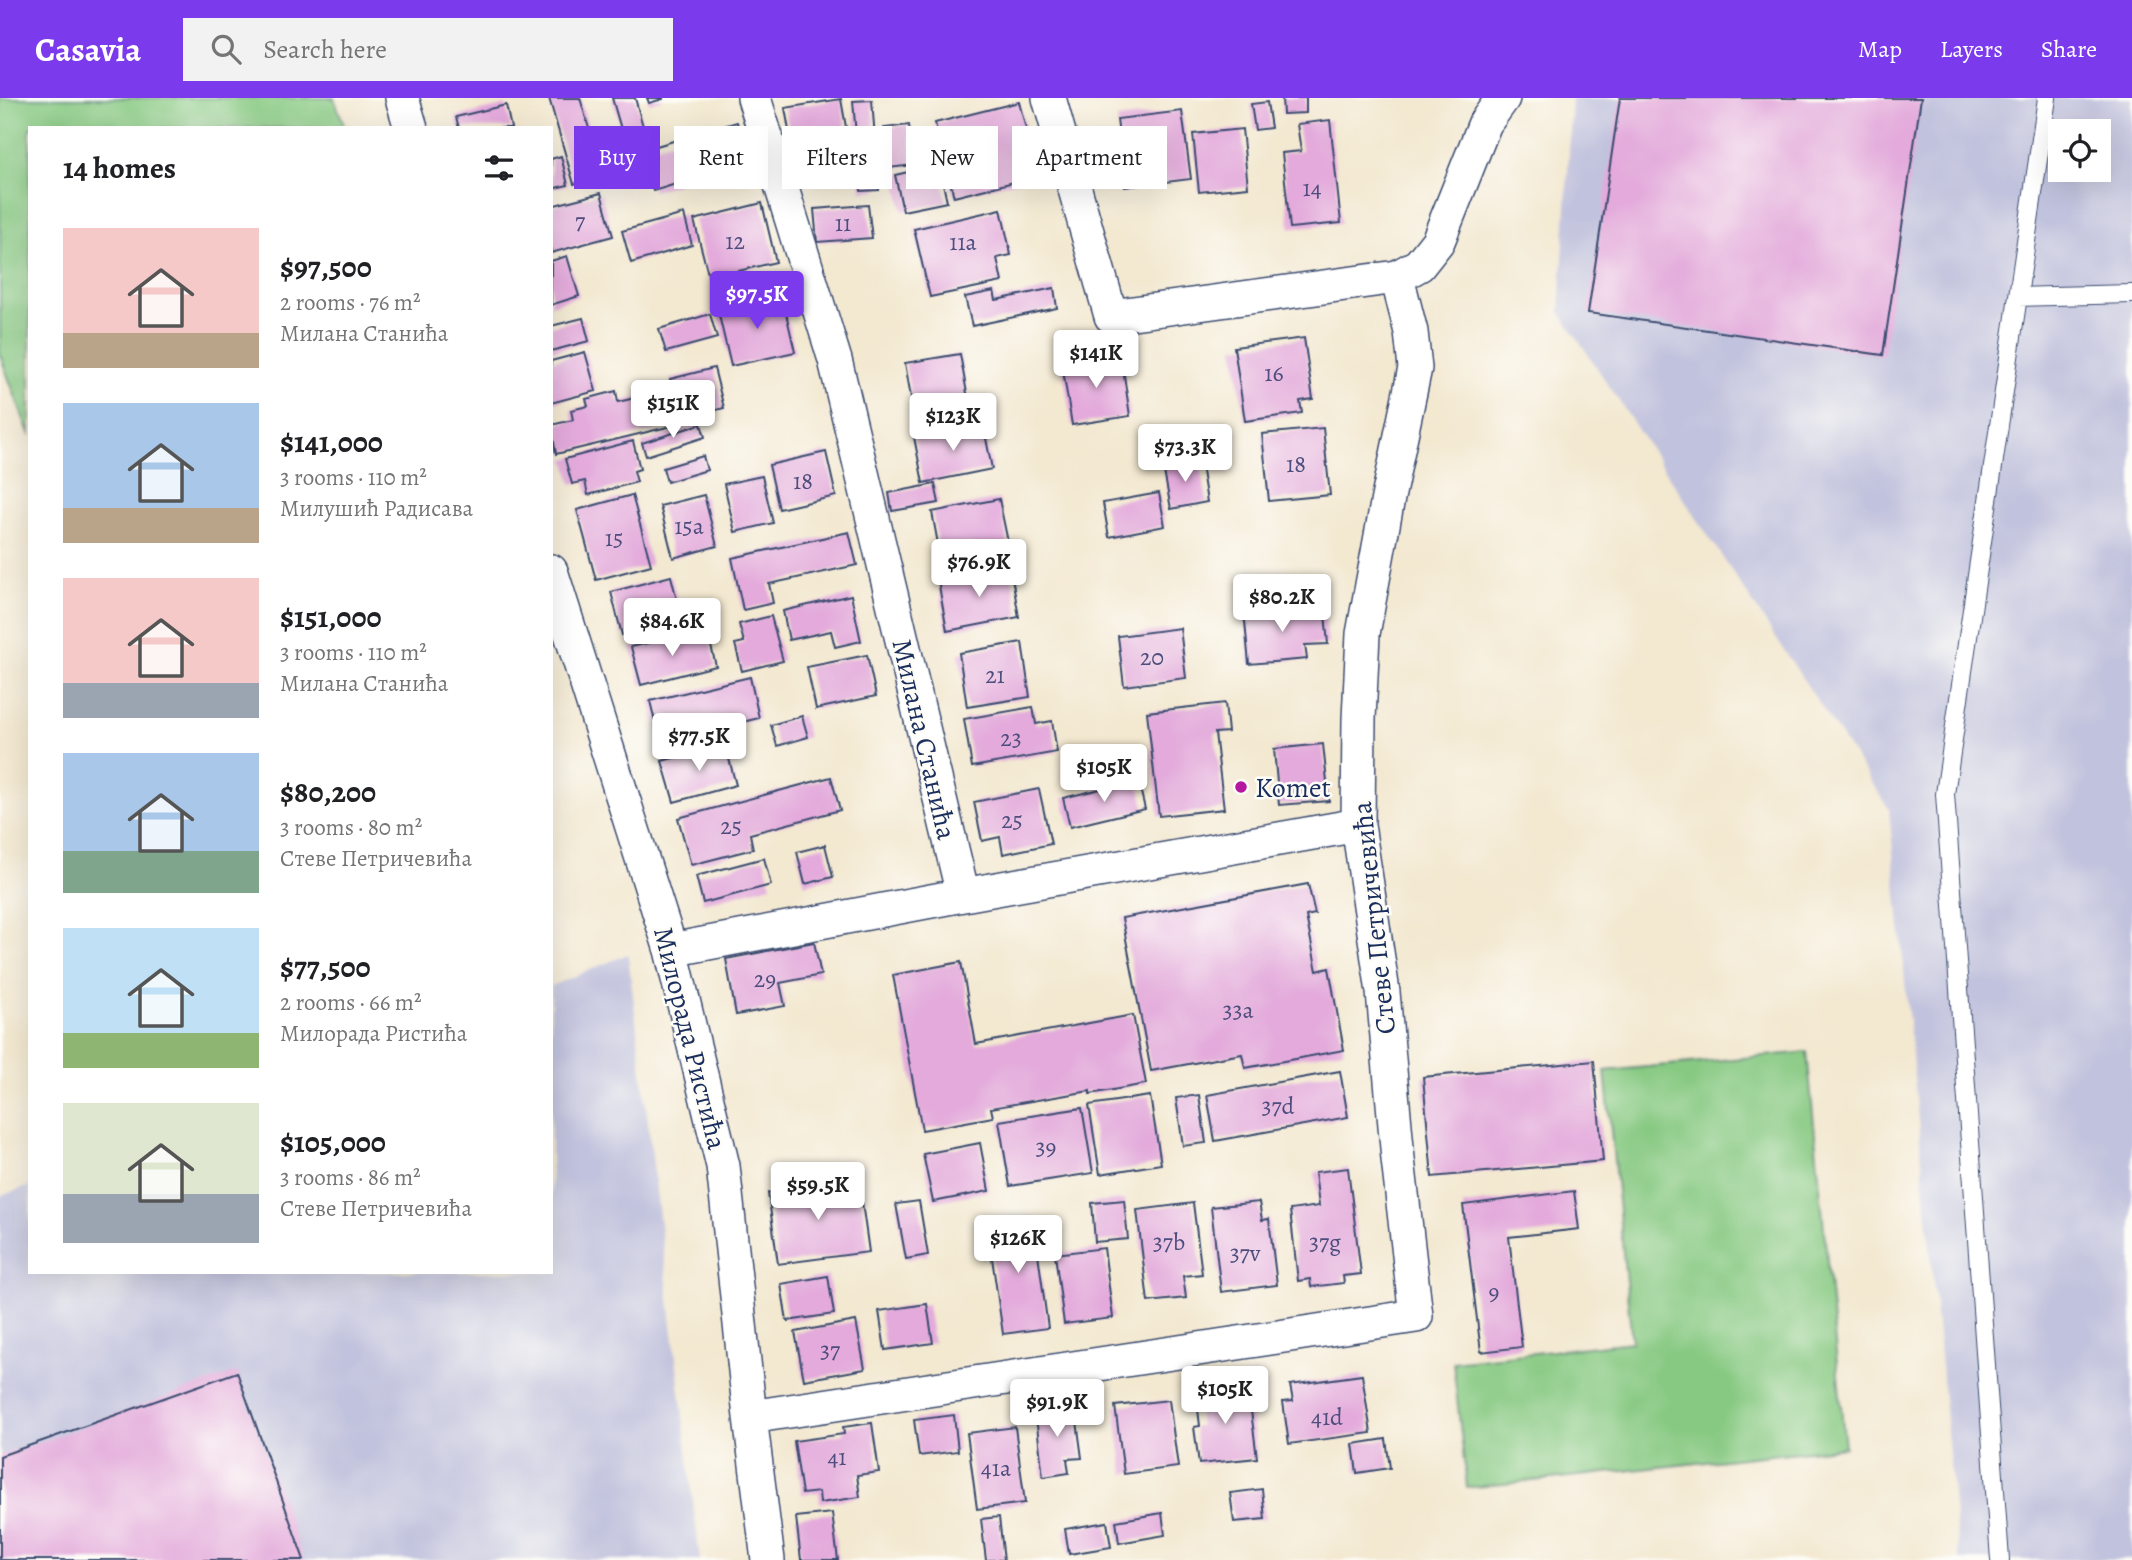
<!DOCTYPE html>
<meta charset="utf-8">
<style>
:root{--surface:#fff;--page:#f2f2f2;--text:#202124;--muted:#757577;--accent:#7c3aed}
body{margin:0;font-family:Alegreya,serif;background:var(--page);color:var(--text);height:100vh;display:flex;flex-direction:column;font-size:26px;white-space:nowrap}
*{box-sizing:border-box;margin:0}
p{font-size:23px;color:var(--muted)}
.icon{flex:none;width:38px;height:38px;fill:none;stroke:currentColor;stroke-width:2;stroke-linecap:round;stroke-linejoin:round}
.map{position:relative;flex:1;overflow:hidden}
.side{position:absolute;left:28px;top:28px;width:525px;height:1148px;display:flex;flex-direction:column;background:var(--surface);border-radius:0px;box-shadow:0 7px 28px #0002}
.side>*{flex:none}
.hud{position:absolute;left:574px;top:28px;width:665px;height:63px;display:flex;gap:14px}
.tools{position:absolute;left:2048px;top:21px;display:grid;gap:14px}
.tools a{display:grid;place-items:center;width:63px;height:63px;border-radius:0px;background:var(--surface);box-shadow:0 7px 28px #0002;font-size:35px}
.price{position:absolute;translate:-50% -60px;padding:0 16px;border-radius:7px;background:#fff;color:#222;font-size:23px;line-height:46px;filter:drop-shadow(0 2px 4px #0008)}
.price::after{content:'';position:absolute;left:50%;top:42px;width:21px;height:16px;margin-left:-10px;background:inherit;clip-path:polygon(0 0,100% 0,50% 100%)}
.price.active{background:var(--accent);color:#fff}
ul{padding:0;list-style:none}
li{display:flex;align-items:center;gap:21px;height:175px;padding:0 35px}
li span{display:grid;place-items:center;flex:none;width:196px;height:140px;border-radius:0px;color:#555}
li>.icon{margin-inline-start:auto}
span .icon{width:84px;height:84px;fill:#fffc;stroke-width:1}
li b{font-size:30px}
h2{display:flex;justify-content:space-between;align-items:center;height:84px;padding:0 35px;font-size:30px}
.pill{padding:0 24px;border-radius:0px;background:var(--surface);box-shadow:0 7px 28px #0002;font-size:24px;line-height:63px}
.pill.active{background:var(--accent);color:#fff}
header{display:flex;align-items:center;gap:42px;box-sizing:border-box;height:98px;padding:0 35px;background:var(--accent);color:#fff}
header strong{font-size:33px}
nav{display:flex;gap:38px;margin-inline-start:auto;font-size:24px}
.search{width:490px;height:63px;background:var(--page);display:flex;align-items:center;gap:18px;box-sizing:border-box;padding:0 24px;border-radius:0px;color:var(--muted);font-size:26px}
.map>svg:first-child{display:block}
</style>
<header>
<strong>Casavia</strong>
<div class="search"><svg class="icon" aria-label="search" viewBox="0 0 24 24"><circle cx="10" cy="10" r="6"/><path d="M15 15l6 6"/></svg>Search here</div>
<nav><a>Map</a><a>Layers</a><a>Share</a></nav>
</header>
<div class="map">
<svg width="2132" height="1462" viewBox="0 0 2132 1462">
<rect width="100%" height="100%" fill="#fdfcf7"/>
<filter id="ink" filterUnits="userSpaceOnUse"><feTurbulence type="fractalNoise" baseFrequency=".0143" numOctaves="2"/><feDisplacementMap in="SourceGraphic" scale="14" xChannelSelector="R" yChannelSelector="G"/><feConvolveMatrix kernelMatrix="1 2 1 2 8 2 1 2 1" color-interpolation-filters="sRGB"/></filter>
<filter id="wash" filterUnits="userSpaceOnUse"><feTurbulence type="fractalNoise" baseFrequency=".00686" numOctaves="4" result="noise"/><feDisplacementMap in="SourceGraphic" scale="28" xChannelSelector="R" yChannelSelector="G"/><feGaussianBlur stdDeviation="1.57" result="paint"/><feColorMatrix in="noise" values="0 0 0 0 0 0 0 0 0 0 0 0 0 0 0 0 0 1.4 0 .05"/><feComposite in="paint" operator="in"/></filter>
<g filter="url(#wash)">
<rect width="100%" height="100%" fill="#f3e8d0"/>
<path fill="#c1c2dd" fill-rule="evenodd" d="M1572 0H2132V1462H1959L1889 711 1560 214ZM2060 33H2098V72H2060Z
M628 856 700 1462H0V1098L30 1088V1174H551V888Z"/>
<path fill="#87c982" stroke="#517c70" stroke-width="2" d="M0 0H334L345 30H30V338L0 257Z
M1807 954 1845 1349 1467 1390 1453 1264 1632 1244 1605 973Z"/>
<g id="blocks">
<path fill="#e3aadb" d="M549 0H580L603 78 574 86Z
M612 0H635L646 39 625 45Z
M647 0H663V1L649 5Z
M1282 0H1306V15L1283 16Z
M1620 0H1921L1883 257 1588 215Z
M841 1 850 52 794 61 785 10Z
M872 2 879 92 861 93 853 3Z
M1019 4 1029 43 1013 47 1022 82 954 99 935 25Z
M1267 4 1271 30 1255 32 1251 6Z
M506 7 511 30H459L456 19Z
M1182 13 1191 81 1125 89 1117 21Z
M1330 22 1341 125 1290 130 1282 55 1301 53 1297 26Z
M737 24 749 64 653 93 640 53Z
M909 27 914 67 889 70 884 30Z
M1242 31 1248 89 1199 94 1193 36Z
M561 58 568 87 551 91V61Z
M939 67 947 104 903 113 895 77Z
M601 95 613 138 551 155V108Z
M762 105 776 164 709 180 694 122Z
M868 107 872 140 817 144 814 111Z
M1001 111 1011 157 997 160 1002 184 930 199 914 131Z
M684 116 692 147 631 165 622 133Z
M567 158 579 198 551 207V163Z
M1054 190 1057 210 972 228 965 199 994 193 996 202Z
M782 198 795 254 731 268 718 213Z
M710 216 717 240 666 254 659 231Z
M583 220 589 243 551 253V228Z
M1304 240 1313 301 1300 303 1302 315 1245 323 1234 249Z
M585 254 596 293 551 305V263Z
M960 256 970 312 915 322 905 265Z
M1121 257 1130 318 1072 327 1062 266Z
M714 270 724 310 680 321 670 281Z
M616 293 618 304 664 293 672 328 556 356 551 327 573 322 571 312 588 308 586 301Z
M983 325 992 371 923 385 914 339Z
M701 326 705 339 646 358 642 345Z
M1323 330 1330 397 1269 403 1262 336Z
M633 343 640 371 634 373 637 384 588 397 585 383 572 386 565 361Z
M826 354 836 398 779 411 769 367Z
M703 358 707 372 667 384 663 370Z
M1200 361 1207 404 1171 411 1163 368Z
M762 378 773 425 735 434 724 386Z
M935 386 939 405 892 413 889 395Z
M1159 395 1165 428 1109 439 1103 405Z
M632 397 651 467 596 482 577 412Z
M704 397 717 448 673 460 660 408Z
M999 401 1009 449 941 462 932 414Z
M849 434 857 467 769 486 773 505 743 512 732 460Z
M1010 468 1019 519 947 533 938 482Z
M671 478 682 522 622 537 611 494Z
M851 497 861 543 835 549 831 533 789 542 783 513Z
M1301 508 1302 518 1325 516 1328 546 1305 547 1307 561 1249 566 1244 513Z
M771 518 783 563 742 573 735 546 744 544 739 526Z
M1180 530 1186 580 1124 588 1118 538Z
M689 535 692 544 709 540 716 568 641 587 631 549Z
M1022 544 1030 599 967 609 959 555Z
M867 557 876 598 816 611 807 569Z
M750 579 759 620 660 644 650 603Z
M1225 605 1228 634 1215 635 1224 711 1159 718 1147 614Z
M1033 609 1036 626 1052 623 1057 654 972 669 964 621Z
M802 618 808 639 777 648 771 627Z
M725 646 736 687 674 704 662 663Z
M1323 646 1329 703 1279 707 1274 651Z
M831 679 840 712 750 736 753 751 691 767 678 720Z
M1138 682 1145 711 1070 729 1063 700Z
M1039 691 1051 746 1003 756 1000 739 982 743 974 704Z
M825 747 833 779 805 786 797 754Z
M764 760 771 787 703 805 696 778Z
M1308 786 1315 816 1306 818 1317 873 1329 870 1344 952 1245 970 1242 956 1151 973 1122 820Z
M814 844 821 877 780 885 785 908 736 917 726 861Z
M961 864 976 946 1133 917 1146 986 1090 996V993L991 1010 993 1019 922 1032 893 877Z
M1594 963 1603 1063 1432 1079 1423 979Z
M1340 973 1348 1019 1215 1043 1207 997Z
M1199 997 1206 1045 1183 1048 1176 1000Z
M1150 998 1161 1066 1100 1076 1089 1007Z
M1082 1010 1093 1075 1010 1088 999 1023Z
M980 1045 989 1093 933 1104 923 1056Z
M1348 1070 1361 1176 1343 1178 1344 1185 1311 1189 1310 1181 1298 1183 1290 1112 1319 1108 1315 1074Z
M859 1083 869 1154 778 1166 768 1095Z
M1574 1093 1579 1131 1509 1139 1522 1249 1481 1254 1463 1107Z
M1124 1102 1128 1141 1095 1144 1092 1105Z
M919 1103 928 1157 906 1161 896 1106Z
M1259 1104 1262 1122 1269 1121 1277 1187 1221 1194 1211 1109Z
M1193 1105 1202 1176 1183 1178 1186 1200 1148 1204 1137 1112Z
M1033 1118 1048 1230 1003 1236 987 1125Z
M1104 1150 1113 1220 1064 1226 1055 1156Z
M828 1178 834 1216 787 1223 781 1186Z
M927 1206 933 1245 885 1252 879 1213Z
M856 1223 865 1271 804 1282 795 1234Z
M237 1274 304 1462H0V1358Z
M1362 1277 1371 1335 1289 1346 1283 1304 1293 1303 1290 1287Z
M1248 1289 1257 1360 1199 1366 1194 1329 1200 1328 1196 1295Z
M1169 1302 1178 1369 1124 1376 1115 1308Z
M1062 1306 1063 1318 1076 1316 1082 1360 1067 1361 1069 1375 1043 1379 1035 1310Z
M954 1317 958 1353 919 1358 914 1322Z
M872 1325 879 1374 857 1377 860 1399 820 1405 819 1394 802 1396 794 1343 844 1336 843 1329Z
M1015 1329 1025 1405 977 1411 967 1335Z
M1386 1341 1390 1370 1357 1375 1353 1346Z
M1262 1391 1265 1421 1234 1424 1230 1395Z
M832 1415 838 1462H801L796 1419Z
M1162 1415 1165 1437 1119 1445 1116 1423Z
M999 1419 1004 1462H986L981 1421Z
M1107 1424 1111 1449 1069 1456 1065 1431Z"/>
</g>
</g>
<g filter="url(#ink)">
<use href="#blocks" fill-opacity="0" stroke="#3b4b6f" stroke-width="2"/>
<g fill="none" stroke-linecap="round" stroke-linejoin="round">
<g stroke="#3b4b6f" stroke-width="20">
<path id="lane" d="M2018 199 2132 196
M2000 1462 1945 696 2047 0"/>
</g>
<g stroke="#3b4b6f" stroke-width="36">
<path id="street" d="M402 0 411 30
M754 0 835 262 963 797
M1049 0 1111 218 1397 179
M551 473 671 852 723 1068 750 1319 768 1462
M671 852 963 797 1358 727
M750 1319 1416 1218 1398 1061 1383 894 1358 727 1359 621 1363 536 1388 400 1415 270 1411 234 1397 179 1419 167 1438 143 1485 25 1503 0"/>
</g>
<use href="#lane" stroke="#fff" stroke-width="18"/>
<use href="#street" stroke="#fff" stroke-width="33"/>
</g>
</g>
<circle fill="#b5179e" stroke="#fdfcf7" stroke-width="2.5" cx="1241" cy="689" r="7"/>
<g text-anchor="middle" stroke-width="5" stroke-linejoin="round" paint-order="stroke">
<g font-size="24" fill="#4d4e7d">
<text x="1312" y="98">14</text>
<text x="580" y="131">7</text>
<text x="843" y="133">11</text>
<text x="735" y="151">12</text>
<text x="963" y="152">11a</text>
<text x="1274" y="283">16</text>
<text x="1296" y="374">18</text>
<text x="803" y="391">18</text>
<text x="689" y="436">15a</text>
<text x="614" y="448">15</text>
<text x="1152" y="567">20</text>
<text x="995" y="585">21</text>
<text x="1011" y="648">23</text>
<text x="1012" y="730">25</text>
<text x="731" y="736">25</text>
<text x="765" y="889">29</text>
<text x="1238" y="920">33a</text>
<text x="1278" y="1016">37d</text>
<text x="1046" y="1057">39</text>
<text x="1169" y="1152">37b</text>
<text x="1325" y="1152">37g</text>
<text x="1245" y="1163">37v</text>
<text x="1494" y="1202">9</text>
<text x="830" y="1260">37</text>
<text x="1327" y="1327">41d</text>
<text x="837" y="1367">41</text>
<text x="996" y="1378">41a</text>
</g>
<g font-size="28" fill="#1b2f5e" stroke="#fdfcf7">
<text transform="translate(925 641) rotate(77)" y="10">Милана Станића</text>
<text transform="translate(1373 820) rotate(-96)" y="10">Стеве Петричевића</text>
<text transform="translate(691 940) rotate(76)" y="10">Милорада Ристића</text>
</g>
<g font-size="28" fill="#1b2f5e" stroke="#fdfcf7" text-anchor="start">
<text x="1255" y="699">Komet</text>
</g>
</g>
</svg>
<div class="tools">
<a><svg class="icon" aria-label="locate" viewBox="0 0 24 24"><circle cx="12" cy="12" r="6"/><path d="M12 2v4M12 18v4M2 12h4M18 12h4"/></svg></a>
</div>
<b class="price active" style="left:757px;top:233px">$97.5K</b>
<b class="price" style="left:1096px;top:292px">$141K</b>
<b class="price" style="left:673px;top:342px">$151K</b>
<b class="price" style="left:953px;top:355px">$123K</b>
<b class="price" style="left:1185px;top:386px">$73.3K</b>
<b class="price" style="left:979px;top:501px">$76.9K</b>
<b class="price" style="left:1282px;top:536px">$80.2K</b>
<b class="price" style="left:672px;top:560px">$84.6K</b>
<b class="price" style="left:699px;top:675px">$77.5K</b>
<b class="price" style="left:1104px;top:706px">$105K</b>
<b class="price" style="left:818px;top:1124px">$59.5K</b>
<b class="price" style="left:1018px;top:1177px">$126K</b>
<b class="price" style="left:1225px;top:1328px">$105K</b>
<b class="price" style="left:1057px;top:1341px">$91.9K</b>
<div class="hud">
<a class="pill active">Buy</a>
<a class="pill">Rent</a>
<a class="pill">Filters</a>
<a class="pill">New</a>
<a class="pill">Apartment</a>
</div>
<section class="side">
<h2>14 homes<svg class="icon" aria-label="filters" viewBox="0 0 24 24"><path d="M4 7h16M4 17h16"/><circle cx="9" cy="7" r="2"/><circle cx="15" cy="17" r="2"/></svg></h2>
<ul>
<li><span style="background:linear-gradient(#f6c9c9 75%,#b9a48a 0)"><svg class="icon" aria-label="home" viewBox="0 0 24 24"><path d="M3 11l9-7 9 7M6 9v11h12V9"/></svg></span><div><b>$97,500</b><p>2 rooms · 76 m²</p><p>Милана Станића</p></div></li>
<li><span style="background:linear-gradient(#a9c7e8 75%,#b9a48a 0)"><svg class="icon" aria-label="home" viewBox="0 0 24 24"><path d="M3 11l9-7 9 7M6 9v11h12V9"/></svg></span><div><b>$141,000</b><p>3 rooms · 110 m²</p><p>Милушић Радисава</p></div></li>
<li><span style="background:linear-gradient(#f6c9c9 75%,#9aa5b1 0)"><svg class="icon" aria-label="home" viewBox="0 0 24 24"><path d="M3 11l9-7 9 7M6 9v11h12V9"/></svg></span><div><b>$151,000</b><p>3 rooms · 110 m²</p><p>Милана Станића</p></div></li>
<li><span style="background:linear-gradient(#a9c7e8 70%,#7fa58c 0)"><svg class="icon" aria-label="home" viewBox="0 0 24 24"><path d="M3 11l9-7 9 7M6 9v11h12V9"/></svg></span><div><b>$80,200</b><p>3 rooms · 80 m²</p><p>Стеве Петричевића</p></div></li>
<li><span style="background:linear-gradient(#bfe0f5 75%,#8fb573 0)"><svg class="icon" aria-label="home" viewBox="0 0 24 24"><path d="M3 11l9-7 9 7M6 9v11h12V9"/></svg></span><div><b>$77,500</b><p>2 rooms · 66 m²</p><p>Милорада Ристића</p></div></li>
<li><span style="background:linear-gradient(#dfe7d0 65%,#9aa5b1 0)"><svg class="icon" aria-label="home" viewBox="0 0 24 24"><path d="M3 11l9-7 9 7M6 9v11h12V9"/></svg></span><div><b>$105,000</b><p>3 rooms · 86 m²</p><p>Стеве Петричевића</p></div></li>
</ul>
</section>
</div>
